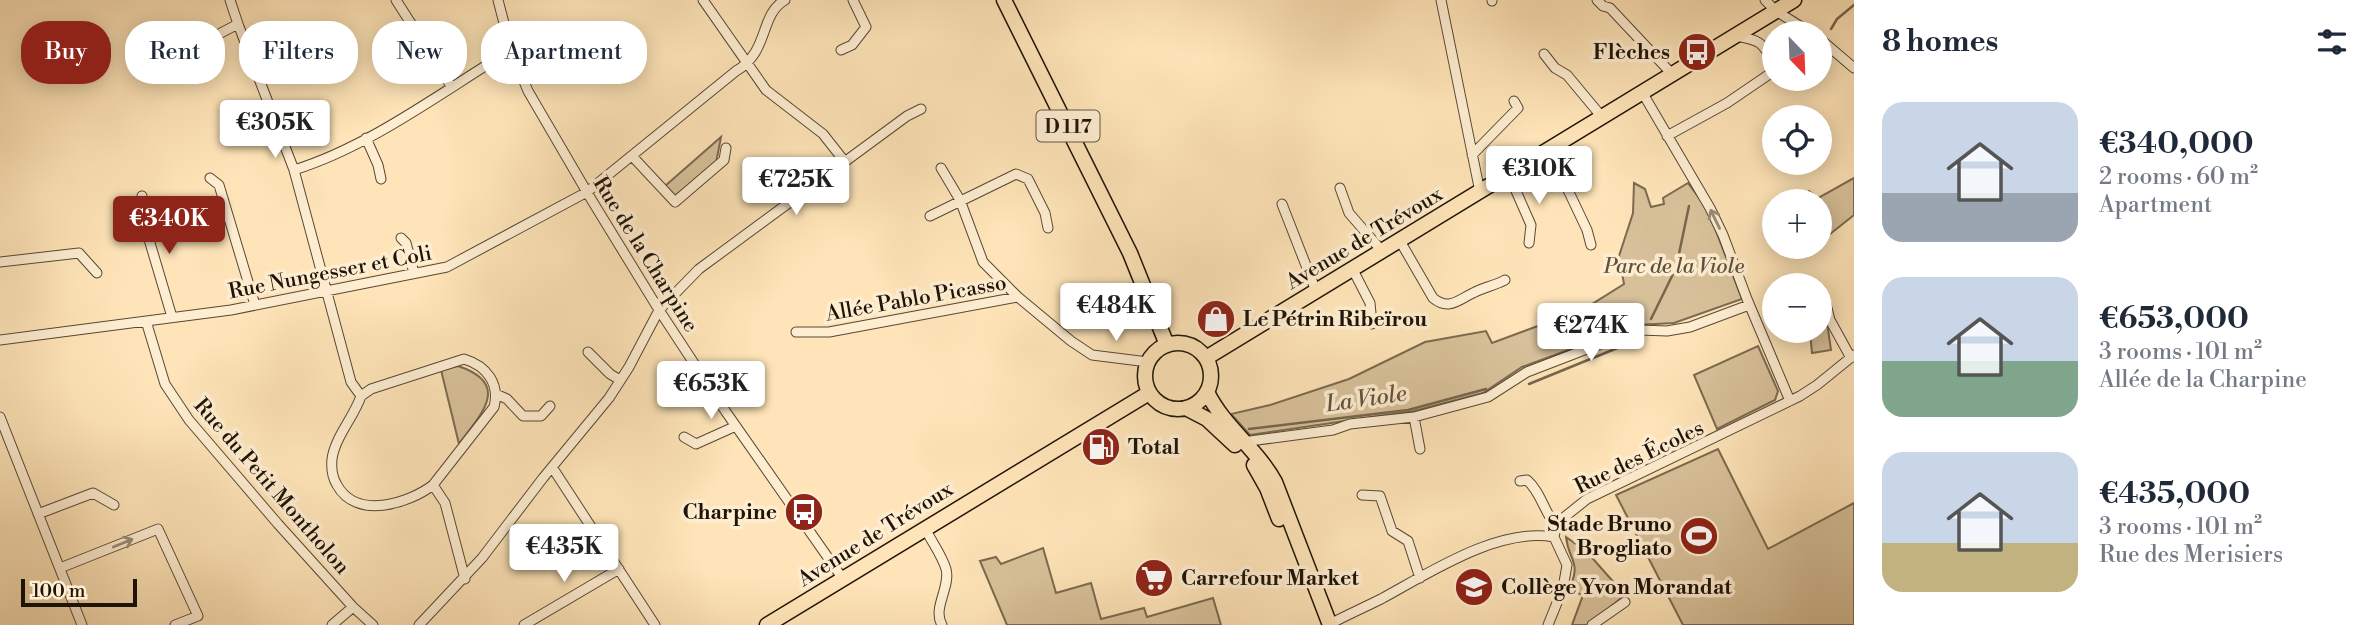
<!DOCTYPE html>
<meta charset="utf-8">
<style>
:root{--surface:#fff;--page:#f6f6f7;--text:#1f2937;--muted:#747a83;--accent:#8f2418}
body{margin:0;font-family:"Libre Bodoni",serif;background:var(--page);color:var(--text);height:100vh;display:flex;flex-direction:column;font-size:26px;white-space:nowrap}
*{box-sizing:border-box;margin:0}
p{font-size:23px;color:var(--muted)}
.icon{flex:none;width:38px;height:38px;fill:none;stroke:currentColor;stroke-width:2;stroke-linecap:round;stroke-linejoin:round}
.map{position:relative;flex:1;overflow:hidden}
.panel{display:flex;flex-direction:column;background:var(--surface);width:525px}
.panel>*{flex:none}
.top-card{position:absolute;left:21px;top:21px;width:665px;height:63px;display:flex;gap:14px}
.needle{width:46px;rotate:157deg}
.buttons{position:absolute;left:1762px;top:21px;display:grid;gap:14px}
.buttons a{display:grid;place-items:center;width:70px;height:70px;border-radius:50%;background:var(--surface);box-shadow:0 4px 18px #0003;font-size:35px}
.scale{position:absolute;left:21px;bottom:18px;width:116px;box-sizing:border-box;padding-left:7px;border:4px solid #1e1407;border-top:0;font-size:19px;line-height:24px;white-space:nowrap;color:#1e1407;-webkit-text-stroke:5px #feedd1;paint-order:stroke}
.price{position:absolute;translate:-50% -60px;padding:0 16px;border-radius:7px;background:#fff;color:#222;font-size:23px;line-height:46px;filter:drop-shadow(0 2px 4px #0008)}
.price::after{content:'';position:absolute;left:50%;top:42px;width:21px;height:16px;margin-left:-10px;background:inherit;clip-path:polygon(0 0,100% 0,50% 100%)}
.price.current{background:var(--accent);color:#fff}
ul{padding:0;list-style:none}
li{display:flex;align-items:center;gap:21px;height:175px;padding:0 28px}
li span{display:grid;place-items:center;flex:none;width:196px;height:140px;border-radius:21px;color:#555}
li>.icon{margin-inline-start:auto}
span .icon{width:84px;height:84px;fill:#fffc;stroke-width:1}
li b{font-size:30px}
h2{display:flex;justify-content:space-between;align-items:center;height:84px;padding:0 28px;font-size:30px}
.pill{padding:0 24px;border-radius:28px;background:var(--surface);box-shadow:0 4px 18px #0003;font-size:24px;line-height:63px}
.pill.current{background:var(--accent);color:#fff}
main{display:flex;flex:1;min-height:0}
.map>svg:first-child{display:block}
</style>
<main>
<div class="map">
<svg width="1854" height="625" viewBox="0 0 1854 625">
<rect width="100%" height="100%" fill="#fee4b8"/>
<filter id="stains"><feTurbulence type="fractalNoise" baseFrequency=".00286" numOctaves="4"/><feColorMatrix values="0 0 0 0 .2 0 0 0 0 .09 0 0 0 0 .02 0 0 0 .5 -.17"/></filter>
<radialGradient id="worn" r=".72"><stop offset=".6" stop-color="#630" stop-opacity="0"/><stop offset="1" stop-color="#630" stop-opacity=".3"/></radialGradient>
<path fill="#d8c19a" stroke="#7b6a50" stroke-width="2" d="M721 137 716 163 675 196 665 186Z
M1854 178V215L1820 242V201H1799L1809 191 1818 198Z
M1634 183 1645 189 1651 207 1664 204 1663 198 1688 183 1708 210 1742 299 1674 323 1636 325 1522 367 1483 393 1414 411 1250 435 1231 414 1270 405 1349 379 1425 342 1486 331 1492 343 1584 309 1624 284 1619 256 1633 213Z
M1826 316 1831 350 1812 353 1810 331H1820V317Z
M1758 346 1778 391 1775 400 1717 429 1694 375Z
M458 366C512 384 481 414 459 444L441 370Z
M1718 449 1768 549 1854 503V625H1683L1616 495Z
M1566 537 1587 552 1625 595 1588 625H1572L1583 595 1569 590C1582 560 1569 563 1566 537Z
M1043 548 1056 593 1091 583 1101 619 1144 608 1147 617 1213 598 1221 625H1007L980 561 996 557 1001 564Z"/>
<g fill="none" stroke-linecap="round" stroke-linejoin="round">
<path stroke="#77664d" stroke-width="2.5" d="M1831 29 1837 19 1854 5
M1651 319 1676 268 1689 206
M1529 384 1637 340
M1249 429 1408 410 1486 389"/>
<g stroke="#564833" stroke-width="11">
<path id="street" d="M396 0 451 86
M498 0 511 50 528 91 591 199 659 310 726 412 843 579
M703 0 766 90 823 134 845 162
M1441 0 1480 192
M1492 0V1
M1597 0 1603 6 1610 8 1672 74
M1765 0 1776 11 1811 33
M238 24 294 170 351 382 361 396C354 417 335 437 332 459 331 469 332 477 337 485 356 520 408 504 433 485L445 503 465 579
M1736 36C1760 40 1762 42 1774 63
M1820 39 1854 68
M194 47 238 24 230 0
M841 50 852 45 866 27 853 0
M1544 54 1555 68 1567 75 1602 117
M253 62 318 34H326L335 48 339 67
M1642 92 1710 208 1723 235 1747 299 1790 401
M1667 136 1727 103 1774 71
M366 138 378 165 381 179
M1549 150 1587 230 1591 245
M1472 155 1518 108 1514 101
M632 156 675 202 724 160 726 148
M941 168 960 200 983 262 1018 297 1071 341 1092 355 1148 362
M294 170C371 146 443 91 511 50
M1509 175 1531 225 1529 243
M210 178 219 185 255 305
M1340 188 1349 213 1382 251
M142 196 140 209 172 317
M1282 204 1316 291
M930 216 1016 174 1028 179 1045 213 1048 228
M401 238 406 243 414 273
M1400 241 1433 298C1449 311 1458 300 1473 293 1484 287 1494 286 1505 280
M0 262 79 253 97 273
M1353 270 1370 303 1372 324
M1826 304 1830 320 1851 358
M146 321 165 384 189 420 278 524 353 607 373 625
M796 332H829L1018 297
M0 340 231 310 447 267 587 192 736 71C770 51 759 15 785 0
M588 352 610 374 620 380
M496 394 507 399 523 416H541L550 406
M361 396 371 389 464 359C487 366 500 384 494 407L433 485
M0 417 82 625
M1414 417 1420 449
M684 437 696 444 736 426
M1245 445 1250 441 1333 430 1350 424 1414 417 1488 397 1527 372 1618 337 1640 330 1667 331 1690 327 1749 305
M552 467 655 625
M1520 481 1527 480C1541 492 1544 512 1556 526
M1362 495 1380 496 1392 531 1408 541 1420 578
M38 514 93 493 114 505
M925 528C931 541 942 555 946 569 951 587 932 608 942 625
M1554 537 1557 523 1587 499 1800 396 1817 385 1854 355
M60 568 158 529 198 616 175 625
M332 625 353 607
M419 625 482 558 543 478 609 398 629 367 659 310 699 269 907 116 921 109
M524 625 619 569
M1328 625C1345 616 1363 608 1381 599 1429 573 1498 527 1554 537
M1548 625 1563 588 1567 565 1554 537
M1592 625 1625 602"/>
</g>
<g stroke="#1e1407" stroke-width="17">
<path id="primary" d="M1004 0 1130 253 1167 345
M1145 376a33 33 0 1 1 66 0a33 33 0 1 1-66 0Z
M1206 358 1794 0
M1207 392C1224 427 1257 449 1275 482L1330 625
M1186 408 1207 419 1235 445
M1254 465 1267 488 1279 519
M767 625 1149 393"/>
</g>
<use href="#street" stroke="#feedd1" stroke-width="9"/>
<use href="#primary" stroke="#fee4b8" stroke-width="14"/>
</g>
<defs><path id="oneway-shaft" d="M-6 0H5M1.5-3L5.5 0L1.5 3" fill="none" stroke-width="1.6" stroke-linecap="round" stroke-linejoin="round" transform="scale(1.75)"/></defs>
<g stroke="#998b76">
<use href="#oneway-shaft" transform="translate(1715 219) rotate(-116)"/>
<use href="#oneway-shaft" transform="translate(123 543) rotate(-22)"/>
</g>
<defs>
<g id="bus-disc" transform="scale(2.0125)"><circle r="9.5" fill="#8f2418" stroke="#feedd1"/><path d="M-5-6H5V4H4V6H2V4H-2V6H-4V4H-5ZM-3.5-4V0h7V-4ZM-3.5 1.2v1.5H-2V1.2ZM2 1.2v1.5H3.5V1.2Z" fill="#fff"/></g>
<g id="shop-disc" transform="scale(2.0125)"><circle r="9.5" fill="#8f2418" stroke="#feedd1"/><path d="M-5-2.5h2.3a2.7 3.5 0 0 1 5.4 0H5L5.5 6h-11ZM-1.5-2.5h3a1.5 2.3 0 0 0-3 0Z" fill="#fff"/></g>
<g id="fuel-disc" transform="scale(2.0125)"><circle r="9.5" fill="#8f2418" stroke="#feedd1"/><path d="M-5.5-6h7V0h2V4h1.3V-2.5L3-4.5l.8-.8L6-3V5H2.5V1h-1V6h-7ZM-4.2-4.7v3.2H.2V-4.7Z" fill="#fff"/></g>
<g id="stadium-disc" transform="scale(2.0125)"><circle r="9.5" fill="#8f2418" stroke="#feedd1"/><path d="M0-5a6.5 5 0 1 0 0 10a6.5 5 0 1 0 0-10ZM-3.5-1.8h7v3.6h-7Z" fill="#fff"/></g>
<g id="supermarket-disc" transform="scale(2.0125)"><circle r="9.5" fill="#8f2418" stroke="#feedd1"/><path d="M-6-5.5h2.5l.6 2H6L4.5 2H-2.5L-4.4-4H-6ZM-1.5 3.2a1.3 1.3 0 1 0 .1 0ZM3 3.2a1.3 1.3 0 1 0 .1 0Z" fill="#fff"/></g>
<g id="school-disc" transform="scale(2.0125)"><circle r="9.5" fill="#8f2418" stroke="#feedd1"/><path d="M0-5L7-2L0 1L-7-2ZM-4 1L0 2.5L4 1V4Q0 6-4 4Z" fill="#fff"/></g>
</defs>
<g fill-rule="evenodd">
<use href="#bus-disc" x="1697" y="52"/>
<use href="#shop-disc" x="1216" y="319"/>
<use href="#fuel-disc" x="1101" y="447"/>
<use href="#bus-disc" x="804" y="512"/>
<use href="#stadium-disc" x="1699" y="536"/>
<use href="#supermarket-disc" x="1154" y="578"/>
<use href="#school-disc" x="1474" y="587"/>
</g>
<g text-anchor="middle" stroke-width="7" stroke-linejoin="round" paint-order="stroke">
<rect fill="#feedd1" stroke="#615544" stroke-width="2" x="1036.5" y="110.5" width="63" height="31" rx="5"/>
<g font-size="19" font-weight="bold" fill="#1e1407">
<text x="1068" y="133">D 117</text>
</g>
<g font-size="21" font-weight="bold" fill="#1e1407" stroke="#feedd1" text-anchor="start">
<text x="1670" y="59" text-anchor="end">Flèches</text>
<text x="1243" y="326">Le Pétrin Ribeïrou</text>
<text x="1128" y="454">Total</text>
<text x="777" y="519" text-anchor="end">Charpine</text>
<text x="1672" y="531" text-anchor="end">Stade Bruno<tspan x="1672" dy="24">Brogliato</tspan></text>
<text x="1181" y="585">Carrefour Market</text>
<text x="1501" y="594">Collège Yvon Morandat</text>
</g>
<g font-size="21" fill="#1e1407" stroke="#feedd1">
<text transform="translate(1364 238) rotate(-31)" y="7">Avenue de Trévoux</text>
<text transform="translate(646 254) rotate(58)" y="7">Rue de la Charpine</text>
<text transform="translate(330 272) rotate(-11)" y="7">Rue Nungesser et Coli</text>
<text transform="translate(916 298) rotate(-10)" y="7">Allée Pablo Picasso</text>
<text transform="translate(1639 457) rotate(-26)" y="7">Rue des Écoles</text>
<text transform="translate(272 486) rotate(49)" y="7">Rue du Petit Montholon</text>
<text transform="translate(875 534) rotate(-32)" y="7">Avenue de Trévoux</text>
</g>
<g font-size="21" font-style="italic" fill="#5f513a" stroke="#feedd1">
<text x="1674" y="273">Parc de la Viole</text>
</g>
<g font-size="23" font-style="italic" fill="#61523c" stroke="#feedd1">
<text transform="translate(1366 398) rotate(-8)" y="8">La Viole</text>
</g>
</g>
<rect width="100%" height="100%" filter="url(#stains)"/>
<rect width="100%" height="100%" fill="url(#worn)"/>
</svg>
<div class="buttons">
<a><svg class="needle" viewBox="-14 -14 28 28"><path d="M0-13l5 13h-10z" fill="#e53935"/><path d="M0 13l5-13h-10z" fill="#747a83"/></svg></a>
<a><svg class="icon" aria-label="locate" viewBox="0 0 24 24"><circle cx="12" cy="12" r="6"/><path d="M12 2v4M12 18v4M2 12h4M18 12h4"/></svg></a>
<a>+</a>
<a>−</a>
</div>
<div class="scale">100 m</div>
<b class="price" style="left:275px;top:160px">€305K</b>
<b class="price" style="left:1539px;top:206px">€310K</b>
<b class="price" style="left:796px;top:217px">€725K</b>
<b class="price current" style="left:169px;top:256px">€340K</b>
<b class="price" style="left:1116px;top:343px">€484K</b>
<b class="price" style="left:1591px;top:363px">€274K</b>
<b class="price" style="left:711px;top:421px">€653K</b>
<b class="price" style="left:564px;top:584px">€435K</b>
<div class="top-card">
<a class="pill current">Buy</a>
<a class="pill">Rent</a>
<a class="pill">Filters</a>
<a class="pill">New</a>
<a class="pill">Apartment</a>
</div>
</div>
<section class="panel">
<h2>8 homes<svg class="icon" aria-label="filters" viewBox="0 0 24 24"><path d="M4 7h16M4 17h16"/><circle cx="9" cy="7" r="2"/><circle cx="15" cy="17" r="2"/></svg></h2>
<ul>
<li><span style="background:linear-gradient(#c9d6e8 65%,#9aa5b1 0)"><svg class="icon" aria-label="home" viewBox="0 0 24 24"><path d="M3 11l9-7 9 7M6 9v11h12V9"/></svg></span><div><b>€340,000</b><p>2 rooms · 60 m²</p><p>Apartment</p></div></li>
<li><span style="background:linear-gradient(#c9d6e8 60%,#7fa58c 0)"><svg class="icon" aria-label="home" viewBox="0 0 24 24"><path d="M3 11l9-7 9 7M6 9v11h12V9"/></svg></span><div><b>€653,000</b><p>3 rooms · 101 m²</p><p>Allée de la Charpine</p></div></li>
<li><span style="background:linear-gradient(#c9d6e8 65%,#c2b280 0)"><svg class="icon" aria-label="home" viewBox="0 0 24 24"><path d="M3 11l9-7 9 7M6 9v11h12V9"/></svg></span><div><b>€435,000</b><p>3 rooms · 101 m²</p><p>Rue des Merisiers</p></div></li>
</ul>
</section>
</main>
